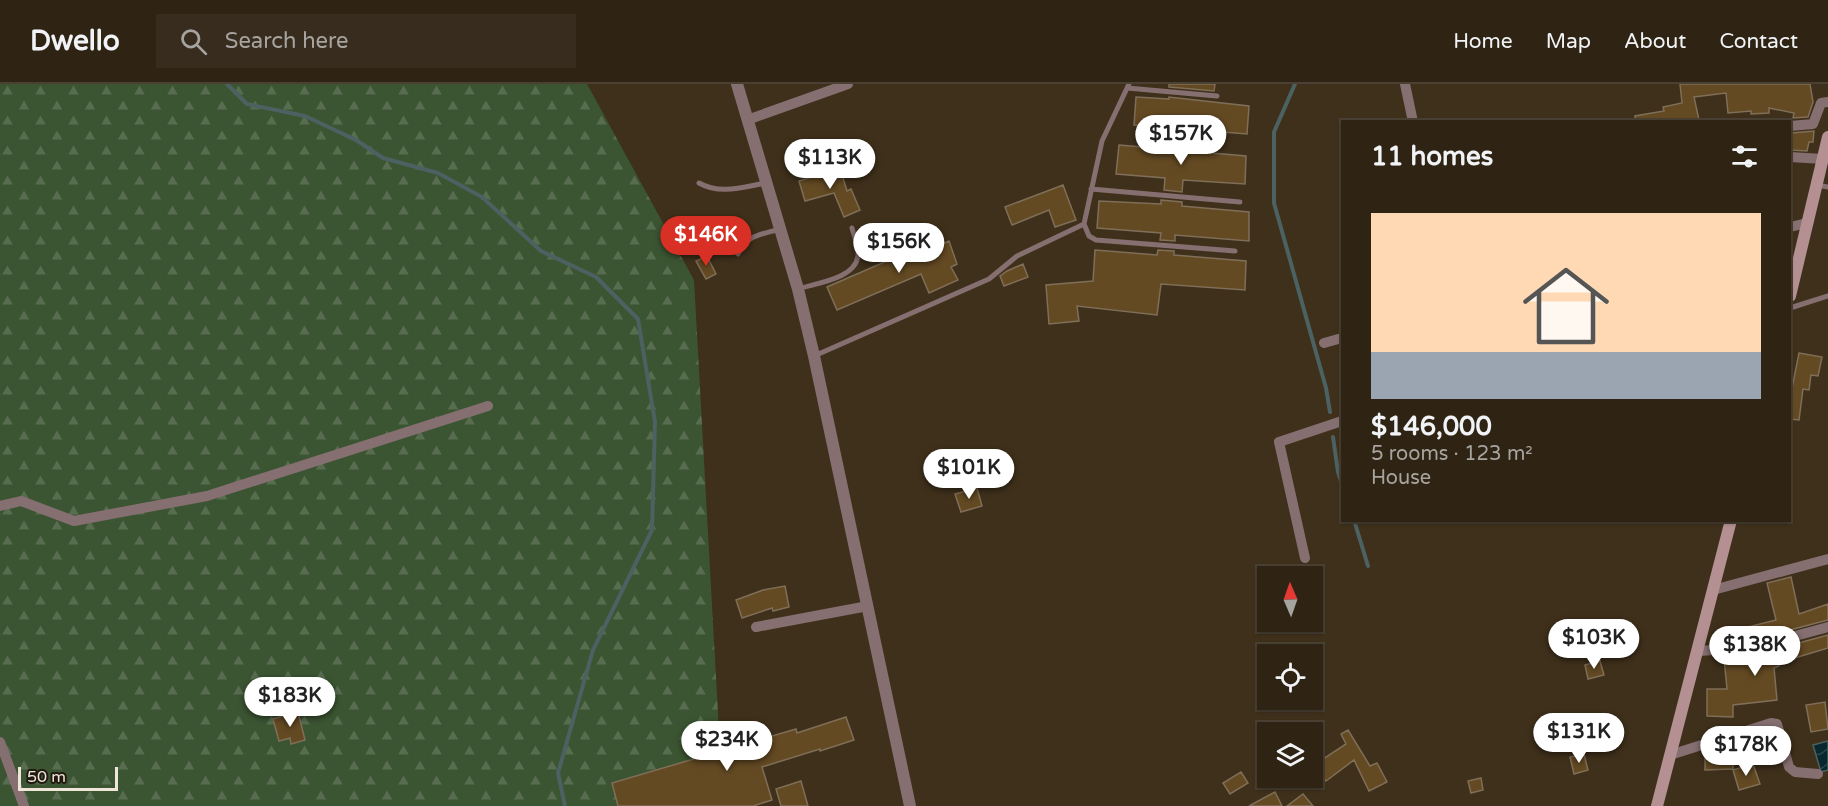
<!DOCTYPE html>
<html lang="en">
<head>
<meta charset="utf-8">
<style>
  :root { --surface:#2f2414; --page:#372c1d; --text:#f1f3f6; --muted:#a7a4a0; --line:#4a4134; --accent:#d93025 }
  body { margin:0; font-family:"Varela Round",sans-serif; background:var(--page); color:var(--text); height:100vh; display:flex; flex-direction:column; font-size:22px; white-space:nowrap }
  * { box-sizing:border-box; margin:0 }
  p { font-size:20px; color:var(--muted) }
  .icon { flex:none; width:33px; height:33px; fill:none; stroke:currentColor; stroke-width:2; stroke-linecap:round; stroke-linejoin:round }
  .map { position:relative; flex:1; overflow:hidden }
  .drawer { position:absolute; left:1341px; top:36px; width:450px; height:402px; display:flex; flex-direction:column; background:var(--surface); border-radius:0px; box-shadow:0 2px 4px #0004,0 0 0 2px var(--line) }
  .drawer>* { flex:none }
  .needle { width:39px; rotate:358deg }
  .buttons { position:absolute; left:1257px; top:482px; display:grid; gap:12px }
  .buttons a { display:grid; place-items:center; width:66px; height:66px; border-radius:0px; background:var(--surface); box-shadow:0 2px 4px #0004,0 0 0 2px var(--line); font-size:30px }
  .scale { position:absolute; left:18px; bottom:15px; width:100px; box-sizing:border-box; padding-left:6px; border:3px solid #efe5d9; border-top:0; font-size:16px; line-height:21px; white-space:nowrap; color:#efe5d9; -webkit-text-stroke:4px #201910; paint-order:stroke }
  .price { position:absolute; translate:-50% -51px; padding:0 14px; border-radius:21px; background:#fff; color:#222; font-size:20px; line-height:39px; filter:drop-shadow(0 2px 3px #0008) }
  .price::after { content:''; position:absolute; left:50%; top:36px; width:18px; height:14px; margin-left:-9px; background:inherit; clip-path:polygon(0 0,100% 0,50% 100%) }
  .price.current { background:var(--accent); color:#fff }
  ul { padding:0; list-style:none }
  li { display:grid; align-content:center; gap:12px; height:318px; padding:0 30px }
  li+li { border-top:2px solid var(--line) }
  li span { display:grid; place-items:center; height:186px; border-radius:0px; color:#555 }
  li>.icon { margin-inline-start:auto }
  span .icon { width:108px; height:108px; fill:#fffc; stroke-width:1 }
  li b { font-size:26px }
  h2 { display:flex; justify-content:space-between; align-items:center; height:72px; padding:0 30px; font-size:26px }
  header { display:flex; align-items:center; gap:36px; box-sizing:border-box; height:84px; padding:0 30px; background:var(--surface); border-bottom:2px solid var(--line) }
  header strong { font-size:28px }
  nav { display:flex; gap:33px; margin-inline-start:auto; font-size:21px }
  .search { width:420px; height:54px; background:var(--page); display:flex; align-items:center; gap:15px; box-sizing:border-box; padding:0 21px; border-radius:0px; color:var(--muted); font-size:22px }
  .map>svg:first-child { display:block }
  .forest { fill:url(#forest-firs) }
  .water { fill:url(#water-waves); stroke:#4c6161; stroke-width:1.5 }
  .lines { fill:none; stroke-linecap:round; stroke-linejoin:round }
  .stream { stroke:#4c6161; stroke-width:4 }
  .building { fill:#644a23; stroke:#7f6e58; stroke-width:1.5 }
  .service { stroke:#866f70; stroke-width:5 }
  .minor { stroke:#866f70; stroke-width:10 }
  .tertiary { stroke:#866f70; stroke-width:12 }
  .secondary { stroke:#b49092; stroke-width:12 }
</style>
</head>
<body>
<header>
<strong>Dwello</strong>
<div class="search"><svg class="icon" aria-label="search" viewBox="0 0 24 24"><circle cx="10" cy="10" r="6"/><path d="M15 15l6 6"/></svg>Search here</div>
<nav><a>Home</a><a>Map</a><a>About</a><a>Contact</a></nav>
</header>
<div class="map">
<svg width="1828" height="722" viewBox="0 0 1828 722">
  <defs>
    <pattern id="forest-firs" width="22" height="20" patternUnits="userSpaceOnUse" patternTransform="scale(1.5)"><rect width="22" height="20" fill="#3b5532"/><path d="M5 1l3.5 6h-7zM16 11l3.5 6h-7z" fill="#586d4f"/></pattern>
    <pattern id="water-waves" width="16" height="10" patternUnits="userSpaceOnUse" patternTransform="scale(1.5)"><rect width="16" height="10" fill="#06282e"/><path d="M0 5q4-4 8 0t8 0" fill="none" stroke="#2b474c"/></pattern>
  </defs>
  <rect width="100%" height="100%" fill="#3f301b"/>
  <!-- forest -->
  <path class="forest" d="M0,0h587l107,196 26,470 22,56h-742z"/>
  <!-- water -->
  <path class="water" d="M1828,657v29l-7,2 -8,-27z"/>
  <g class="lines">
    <!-- stream -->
    <path class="stream" d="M227,0l20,20 58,12 51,24 27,18 55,15 44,24 59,54 55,26 42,42 17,103 -3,108 -59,120 -35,123 7,33
      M1295,0l-21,48v71l52,185 4,24
      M1333,353l5,35 4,13
      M1354,436l14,46"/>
  </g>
  <!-- building -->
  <path class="building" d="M1169,0h46l-1,7 -45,-4z
    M1680,0h130l3,18 -5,15 -15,1 1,-5 -25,-5v5l-18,1v-3l-23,2 -2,-20 -32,4 5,23 -64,2v-6l29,-5 -1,-4 19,-4z
    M1136,13l33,2v-2l80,9 -2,28 -113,-9z
    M1814,47l-1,11h-4l-2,9 -17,-1 1,-17z
    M1119,61l127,11 -1,28 -62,-4 -1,12 -18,-2 1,-12 -49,-4z
    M840,84l7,23 4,-2 9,21 -16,7 -10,-24 -29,8 -6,-20z
    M1063,101l13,35 -21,7 -6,-17 -37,15 -7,-18z
    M1161,116l21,2v4l67,6v29l-74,-6v6l-15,-1 1,-7 -64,-5 2,-27 62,3z
    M933,157l3,6 13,-6 8,23 -6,3 7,13 -29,13 -8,-19 -84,36 -10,-23z
    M1095,166l62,5 1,-5 16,1v4l72,6 -1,29 -84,-6 -4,31 -80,-9 2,15 -30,3 -3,-39 47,-4z
    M707,172l9,18 -10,5 -10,-18z
    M1023,180l5,13 -24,9 -4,-10 7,-5z
    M1799,269l23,4 -4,19 -7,-1 -2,15 -6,-1 -4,31 -9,-1v-21z
    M977,404l5,18 -21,6 -6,-18z
    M1791,493l8,37 29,-10v16l-80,21 -4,-13 32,-8 -9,-37z
    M785,502l4,21 -16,4 -1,-3 -30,10 -6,-18 27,-10z
    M1828,551v13l-50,15 1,3 -5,2 3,32 -44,5v12l-26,-1v-27h20l-3,-31 27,-2z
    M1600,577l4,14 -16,4 -3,-14z
    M1825,618l3,27 -17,3 -5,-27z
    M298,628l7,28 -14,4 -1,-6 -11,3 -6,-22z
    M846,633l8,23 -34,11v-2l-58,18 10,33 -19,6h-135l-6,-23 184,-54 1,4z
    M1348,646l22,36 7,-3 10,19 -18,9 -15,-31 -28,21 -12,-16 32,-21 -5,-10z
    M1733,669v16l-28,1v-16z
    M1584,670l4,16 -14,4 -4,-17z
    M1753,680l7,20 -21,6 -6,-20z
    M1241,688l7,11 -18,11 -7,-11z
    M1481,694l2,12 -12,3 -3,-12z
    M801,697l7,25h-27l-5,-17z
    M1275,708l7,14h-33z
    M1303,710l10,12h-26z"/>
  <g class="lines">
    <!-- service -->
    <path class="service" d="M1127,4l90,8
      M699,99c21,12 44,4 67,0
      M1817,101l11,2
      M1091,105l149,13
      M1084,140l5,12 7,4 139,11
      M738,170c10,-20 22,-19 42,-25
      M798,205c18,-6 57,-10 60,-33 1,-9 -4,-20 -6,-28
      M1790,224l38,-12
      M814,272l175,-77 28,-23 67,-32 18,-83 27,-57"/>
    <!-- minor -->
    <path class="minor" d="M1405,0l8,38
      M747,36l101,-36
      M1790,42l23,-2 8,-21 7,-1
      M1790,73l33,2
      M1790,143l17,-4
      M1324,259l18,-5
      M0,422l21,-5 53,20 133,-25 281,-90
      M1305,474l-26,-116 63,-21
      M1713,506l115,-31
      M756,543l112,-21
      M1698,567l53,-3 77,-21
      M0,658l24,64
      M1670,671l101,-32 6,1 12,43 6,5 23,2"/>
    <!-- tertiary -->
    <path class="tertiary" d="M737,0l61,205 16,67 96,450"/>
    <!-- secondary -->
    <path class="secondary" d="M1790,212l38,-159
      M1657,722l74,-286"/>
  </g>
</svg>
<div class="buttons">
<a><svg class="needle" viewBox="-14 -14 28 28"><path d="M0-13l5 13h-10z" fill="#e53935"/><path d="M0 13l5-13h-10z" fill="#a7a4a0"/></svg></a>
<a><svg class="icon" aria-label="locate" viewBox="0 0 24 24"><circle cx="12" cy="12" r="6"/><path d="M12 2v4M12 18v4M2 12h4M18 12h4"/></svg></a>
<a><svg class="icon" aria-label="layers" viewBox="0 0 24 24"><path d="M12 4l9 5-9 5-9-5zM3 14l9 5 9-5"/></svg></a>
</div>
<div class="scale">50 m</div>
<b class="price" style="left:1181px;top:82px">$157K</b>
<b class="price" style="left:830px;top:106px">$113K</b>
<b class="price current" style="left:706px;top:183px">$146K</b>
<b class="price" style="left:899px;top:190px">$156K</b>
<b class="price" style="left:969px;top:416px">$101K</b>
<b class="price" style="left:1594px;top:586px">$103K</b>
<b class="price" style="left:1755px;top:593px">$138K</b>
<b class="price" style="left:290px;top:644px">$183K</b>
<b class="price" style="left:1579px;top:680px">$131K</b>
<b class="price" style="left:727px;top:688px">$234K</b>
<b class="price" style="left:1746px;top:693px">$178K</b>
<section class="drawer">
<h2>11 homes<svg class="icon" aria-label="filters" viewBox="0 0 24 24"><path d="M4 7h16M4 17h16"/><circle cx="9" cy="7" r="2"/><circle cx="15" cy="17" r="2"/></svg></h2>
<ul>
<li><span style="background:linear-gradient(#ffd9b3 75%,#9aa5b1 0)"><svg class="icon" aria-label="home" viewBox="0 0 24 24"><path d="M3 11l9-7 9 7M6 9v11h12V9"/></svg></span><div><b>$146,000</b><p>5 rooms · 123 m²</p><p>House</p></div></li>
</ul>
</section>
</div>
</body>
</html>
